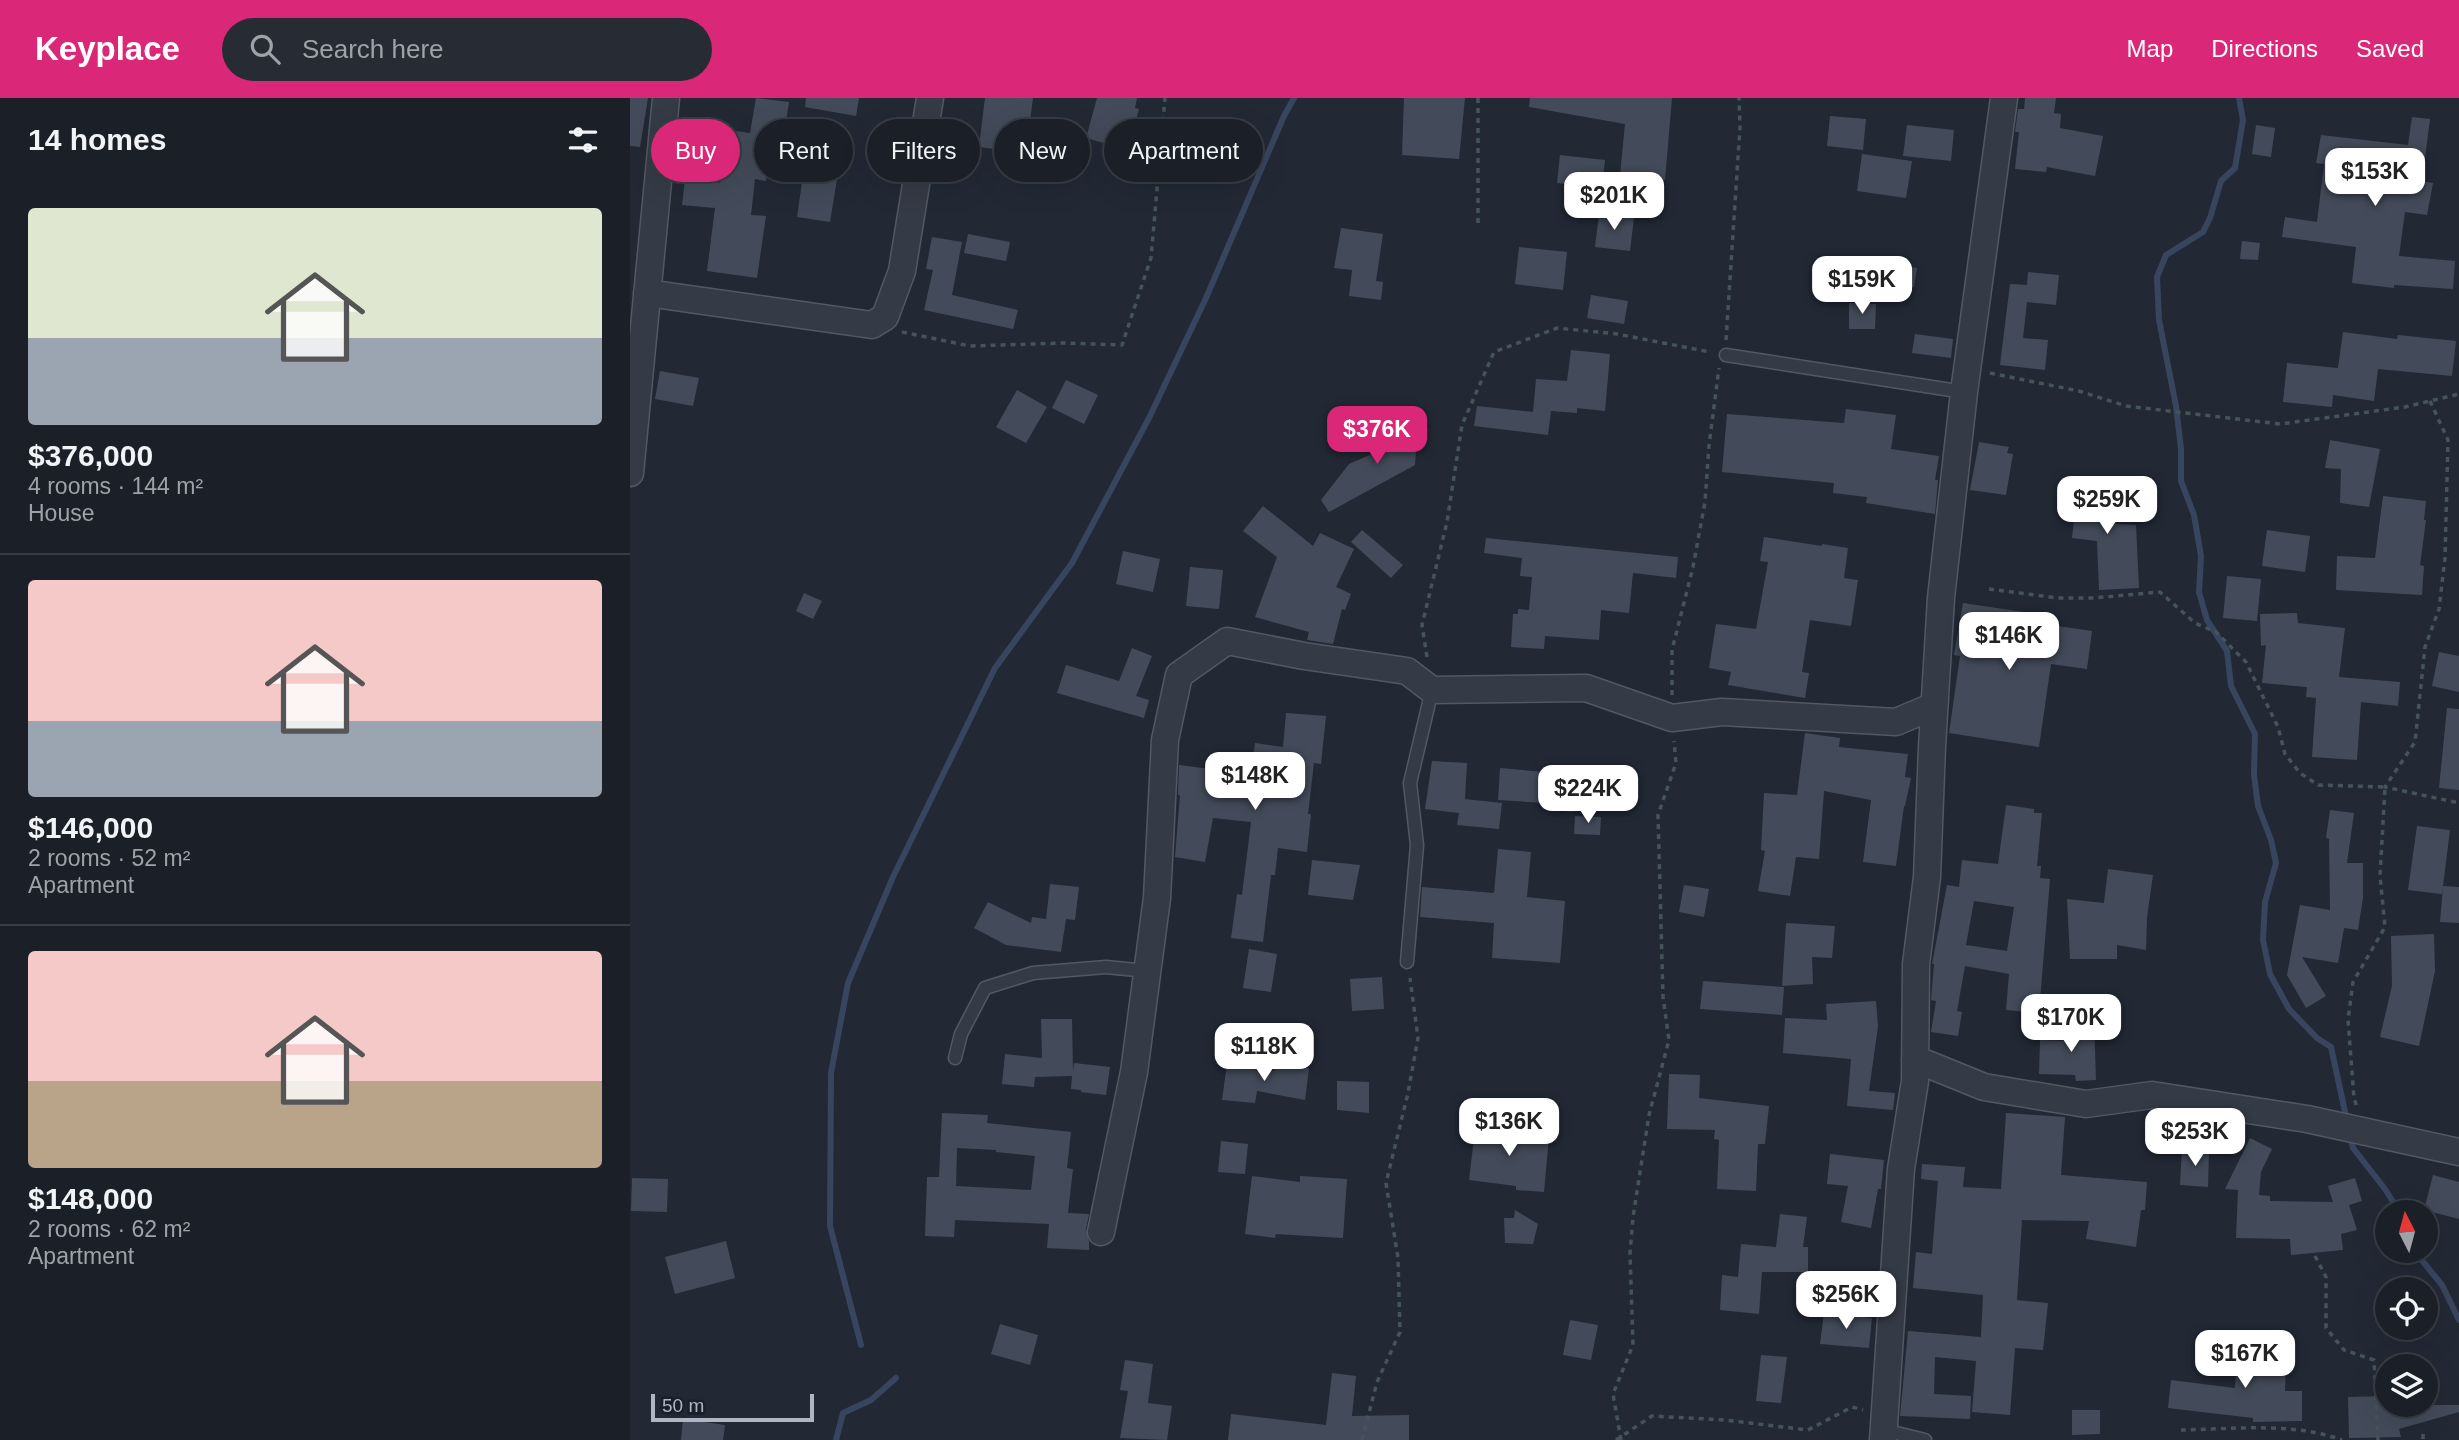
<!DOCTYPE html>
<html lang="en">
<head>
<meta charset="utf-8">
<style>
  :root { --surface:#1a1f28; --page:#272c34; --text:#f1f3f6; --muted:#9fa2a8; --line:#383d45; --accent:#db2777 }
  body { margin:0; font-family:Arial,sans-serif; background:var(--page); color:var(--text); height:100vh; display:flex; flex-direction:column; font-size:26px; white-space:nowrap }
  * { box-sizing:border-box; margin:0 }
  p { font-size:23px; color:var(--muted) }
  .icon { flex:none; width:38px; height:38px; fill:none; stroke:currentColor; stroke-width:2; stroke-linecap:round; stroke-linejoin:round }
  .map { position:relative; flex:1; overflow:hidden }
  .panel { display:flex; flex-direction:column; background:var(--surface); width:630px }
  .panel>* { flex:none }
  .hud { position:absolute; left:21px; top:21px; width:665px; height:63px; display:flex; gap:14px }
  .needle { width:46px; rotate:354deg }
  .tools { position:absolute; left:1745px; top:1102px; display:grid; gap:14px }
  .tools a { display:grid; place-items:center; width:63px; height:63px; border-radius:50%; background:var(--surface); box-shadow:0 7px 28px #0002,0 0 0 2px var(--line); font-size:35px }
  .scale { position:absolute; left:21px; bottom:18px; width:163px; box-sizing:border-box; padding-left:7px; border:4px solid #afb5c3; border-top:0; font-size:19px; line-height:24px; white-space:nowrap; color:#afb5c3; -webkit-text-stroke:5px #1a202b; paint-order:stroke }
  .price { position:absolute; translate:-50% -60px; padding:0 16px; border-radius:14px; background:#fff; color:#222; font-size:23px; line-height:46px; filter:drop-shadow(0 2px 4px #0008) }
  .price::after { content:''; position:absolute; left:50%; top:42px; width:21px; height:16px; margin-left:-10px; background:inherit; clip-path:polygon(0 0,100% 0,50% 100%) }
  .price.current { background:var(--accent); color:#fff }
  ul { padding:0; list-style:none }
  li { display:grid; align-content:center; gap:14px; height:371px; padding:0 28px }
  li+li { border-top:2px solid var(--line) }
  li span { display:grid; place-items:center; height:217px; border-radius:7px; color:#555 }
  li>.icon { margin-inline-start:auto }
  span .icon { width:126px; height:126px; fill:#fffc; stroke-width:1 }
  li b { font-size:30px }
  h2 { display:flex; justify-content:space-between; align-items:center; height:84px; padding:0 28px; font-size:30px }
  .pill { padding:0 24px; border-radius:32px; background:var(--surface); box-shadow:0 7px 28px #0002,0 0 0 2px var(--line); font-size:24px; line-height:63px }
  .pill.current { background:var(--accent); color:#fff }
  header { display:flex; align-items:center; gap:42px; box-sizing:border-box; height:98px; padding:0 35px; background:var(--accent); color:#fff }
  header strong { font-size:33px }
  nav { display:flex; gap:38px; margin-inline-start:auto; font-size:24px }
  .search { width:490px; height:63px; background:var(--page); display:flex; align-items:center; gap:18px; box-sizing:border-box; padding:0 24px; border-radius:38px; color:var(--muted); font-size:26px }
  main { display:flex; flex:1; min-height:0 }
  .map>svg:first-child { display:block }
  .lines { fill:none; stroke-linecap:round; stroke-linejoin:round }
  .stream { stroke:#38455e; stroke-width:6 }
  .building { fill:#434b5a; fill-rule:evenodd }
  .lane-casing { stroke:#525864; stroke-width:15 }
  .street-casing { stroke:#525864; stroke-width:29 }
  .path { stroke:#455458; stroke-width:3.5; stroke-dasharray:5 5; stroke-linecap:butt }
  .lane { stroke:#353b46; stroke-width:12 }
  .street { stroke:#353b46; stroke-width:26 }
</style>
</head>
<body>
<header>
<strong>Keyplace</strong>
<div class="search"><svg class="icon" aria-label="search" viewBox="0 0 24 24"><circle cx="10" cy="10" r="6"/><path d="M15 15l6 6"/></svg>Search here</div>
<nav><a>Map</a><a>Directions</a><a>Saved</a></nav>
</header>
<main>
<section class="panel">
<h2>14 homes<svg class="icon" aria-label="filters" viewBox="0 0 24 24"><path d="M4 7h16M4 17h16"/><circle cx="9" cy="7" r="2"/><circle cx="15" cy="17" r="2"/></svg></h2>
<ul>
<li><span style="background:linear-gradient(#dfe7d0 60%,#9aa5b1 0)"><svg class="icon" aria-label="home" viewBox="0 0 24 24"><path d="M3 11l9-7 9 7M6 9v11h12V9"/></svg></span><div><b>$376,000</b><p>4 rooms · 144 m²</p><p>House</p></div></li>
<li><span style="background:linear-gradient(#f6c9c9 65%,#9aa5b1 0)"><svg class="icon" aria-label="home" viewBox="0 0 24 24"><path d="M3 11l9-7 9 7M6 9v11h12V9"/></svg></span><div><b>$146,000</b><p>2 rooms · 52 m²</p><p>Apartment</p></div></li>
<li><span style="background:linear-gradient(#f6c9c9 60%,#b9a48a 0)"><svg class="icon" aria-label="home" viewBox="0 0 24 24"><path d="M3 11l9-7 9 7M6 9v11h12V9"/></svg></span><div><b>$148,000</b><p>2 rooms · 62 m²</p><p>Apartment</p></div></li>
</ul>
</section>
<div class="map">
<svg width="1829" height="1342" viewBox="0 0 1829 1342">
  <rect width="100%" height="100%" fill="#222935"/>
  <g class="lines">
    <!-- stream -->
    <path class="stream" d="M1609,0l4,22 -8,48 -14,13 -11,37 -7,14 -37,23 -9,22 2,43 17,86 5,43v32l13,34 7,41 -2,36 8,28 20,31 4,35 24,48 -1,41 4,31 13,34 5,23 -11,39 -2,38 7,34 19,35 28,29 14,9 16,74
      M1720,1037l3,13 32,41 15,24
      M1787,1153l3,7 22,27 17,35
      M231,1247l-31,-119 1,-153 17,-90 45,-106 102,-209 77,-105 77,-145 57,-120 78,-182 10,-18
      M206,1342l7,-27 28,-13 25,-22"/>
  </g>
  <!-- building -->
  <path class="building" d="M0,0h18l-8,49 -10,-1z
    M126,0l33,4 -5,32 -10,-1 -8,48 -11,-2 -4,36 15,1 -9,62 -50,-7 8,-63 -33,-3 3,-26 35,4 8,-53 22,3z
    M176,0h53l-3,18 -51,-9z
    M355,0h48l-7,55 -47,-6z
    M467,0h40l-2,10 4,1 -11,41 -42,-12z
    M774,0h61l-6,61 -57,-4z
    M900,0h142l-7,82 -45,-5 5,-51 -96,-17z
    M1395,0h31l-2,15 7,1 -1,14 43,8 -8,40 -48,-9 -1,5 -31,-3 4,-37h-4l3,-23h6z
    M1200,18l36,3 -3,31 -36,-4z
    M1782,19l18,2 -8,62 11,2 -6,32 -22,-3 -6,44 56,5 -2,28 -59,-4v3l-42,-5 4,-36 -74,-10 3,-20 32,5 7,-58 -8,-1 5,-28 87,10z
    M1277,27l47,5 -3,31 -48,-5z
    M1626,27l19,3 -4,29 -19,-3z
    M251,44l20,3 -3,28 -21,-2z
    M1232,56l50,7 -6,37 -49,-7z
    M930,57l45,5 -3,28 -45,-5z
    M174,70l34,5 -8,49 -33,-5z
    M969,116l35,4 -4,33 -35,-4z
    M711,130l42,6 -7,47 7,1 -2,18 -32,-4 3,-26 -18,-2z
    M338,136l42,8 -4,19 -42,-8z
    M302,139l30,5 -10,53 66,15 -5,19 -89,-19 9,-40 -7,-1z
    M1612,143l18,2 -2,17 -18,-1z
    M889,149l48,5 -4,38 -48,-6z
    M1264,166l23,4 -3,19 -23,-3z
    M1398,174l31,3 -3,30 -29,-3 -4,36 25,2 -3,30 -45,-5 10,-81 17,1z
    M961,197l37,6 -4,23 -37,-6z
    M1219,205l27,1 -1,25h-26z
    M1713,234l54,7 1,-4 58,6 -4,35 -74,-7 -4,32 -41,-6 -1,12 -49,-5 4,-39 51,5z
    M1285,236l38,5 -2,19 -39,-5z
    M941,252l39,4 -5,57 -28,-3v5l-26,-2 -3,24 -74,-9 3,-20 56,6 3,-33 31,2z
    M30,273l39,7 -6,28 -38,-7z
    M436,282l32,15 -14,29 -32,-16z
    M387,292l30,17 -21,36 -30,-16z
    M1216,311l50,6 -5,34 48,7 -4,24h3l-3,34 -69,-11 1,-6 -34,-4 1,-10 -112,-11 5,-58 117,9z
    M790,318l8,14 -11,7 -2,28 -86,47 -8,-12 28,-36 39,-17 -5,-9z
    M1700,342l50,9 -11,58 -29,-4 1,-34 -16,-1z
    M1349,344l30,5 -2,6 6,1 -7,41 -36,-5z
    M1452,380l31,2 -2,25 7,1 -2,18 20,1 3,63 -40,2 -2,-49 -25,-3 4,-37h5z
    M1753,398l43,5 -2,19h2l-6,45 4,1 -2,29 -86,-5 1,-34 38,2z
    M633,408l50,40 7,-13 34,16 -18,38 15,7 -6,16 -3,-1 -9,35 -26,-4 2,-8 -54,-15 22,-60 -34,-26z
    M732,432l41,35 -12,13 -40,-36z
    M1637,432l43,6 -5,36 -43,-6z
    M1134,439l58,9v-2l26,4 -4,30 14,2 -7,46 -41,-6 -8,52 7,1 -4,25 -77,-13 3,-13 -22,-4 7,-44 40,5 12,-67 -8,-1z
    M856,440l192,19 -2,21 -43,-5 -4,40 -28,-3 -2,30 -54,-4 -1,13 -33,-2 2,-33h5v-5l11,1 3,-33 -12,-1 2,-18 -38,-5z
    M493,453l37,8 -7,33 -37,-8z
    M560,469l33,3 -4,39 -33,-3z
    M1597,478l34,3 -4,42 -34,-3z
    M174,495l18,8 -9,18 -17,-8z
    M1333,505l74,11 -1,9 56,8 -5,38 -36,-5 -12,83 -90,-14 11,-77 -6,-1z
    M1667,515l1,10 47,5 -6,49 61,5 -2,24 -37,-4 -4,58 -45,-3 4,-59 -10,-1 1,-10 -45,-4 4,-38 -5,1 -1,-32z
    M502,550l20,8 -16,40 13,4 -5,18 -87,-25 9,-28 53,16z
    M1809,554l20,4v36l-27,-6z
    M1817,610l12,1v81l-20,-2z
    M656,615l40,3 -5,48 -7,-1 -6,51h3l-4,38 -29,-4 -3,27h-4l-8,67 -32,-4 6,-44 5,1 9,-73 -38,-4 -8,44 -30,-5 5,-62h-2l1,-30 71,9 5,-31 28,4z
    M1175,635l35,5 -1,9 69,7 -3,23 6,1 -6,28h-1l-8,60 -33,-4 8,-62 -47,-9 -5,68 -23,-2 -6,39 -32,-5 7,-40 -4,-1 3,-57 33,2z
    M802,663l35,2 -2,36 37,4 -3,26 -42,-4 2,-12 -34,-4z
    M870,670l78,7 -4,37 -31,-3 1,-6 -46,-3z
    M1376,707l28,4v4h8l-5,53h4l-1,12 10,1 -11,134 -33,-3 3,-36 -44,-8 -8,45 5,1 -4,24 -27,-4 5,-31 -5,-1 3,-36h-2l15,-79 12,2 3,-27 36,4zM1344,803l40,6 -7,44 -41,-6z
    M1700,712l24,3 -7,50h16v35l-5,32 -14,-2 -6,35 -36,-6 24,39 -20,12 -19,-33 13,-70 30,5 -1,-71 -3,-1z
    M945,718l26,1 -1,18 -26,-1z
    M1787,728l33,4 -8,64 -34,-4z
    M868,751l33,3 -4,45 38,4 -5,62 -68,-5 2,-35 -74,-6 2,-30 72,6z
    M682,762l48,5 -7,35 -45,-5z
    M1478,771l45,6 -6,42 -1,33 -29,-5v14h-47l-3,-60 37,4z
    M420,786l29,3 -4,33 -9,-1 -5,33 -55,-7 -32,-17 14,-26 43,21 1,-6 14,2z
    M1054,787l25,4 -5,28 -25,-5z
    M1813,788l16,1v36l-19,-1z
    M1156,825l49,3 -3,32 -20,-1 1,27 -31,2z
    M1804,836l1,37 -16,75 -39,-9 12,-51 -1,-50z
    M619,851l28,5 -6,38 -28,-4z
    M752,879l2,32 -32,2 -2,-32z
    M1073,883l81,6 -2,28 -82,-6z
    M1246,903l2,25 -9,65 26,2 -2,17 -46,-4 4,-47 -68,-6 2,-35 42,2 -1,-16z
    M411,921h31l1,53 1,-9 36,4 -4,28 -25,-3v-2l-10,-1 1,-13 -37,1 -1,10 -32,-3 3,-30 37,4z
    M1443,922h21l2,60 -20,1 -1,-6 -36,-1 1,-34 34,1z
    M597,966l47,7v-6l35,3 -4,32 -48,-9 -2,12 -33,-3z
    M1039,976l31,1 -1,23 70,8 -4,38h-7l-2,47 -39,-2 2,-49 -5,-1 1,-9 -48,-1z
    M707,983l32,1v31l-32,-3z
    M312,1015l46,2 -1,8 84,9 -4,36 6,1 -5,44 21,1 -3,15 3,13v8l-42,-2 2,-24 -94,-4 -1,17 -29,-1 2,-59h12zM327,1050l39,2v2l39,4 -4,34 -75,-4z
    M1376,1015l59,4 -4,58 86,7 -2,28h-4l-5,37 -50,-8 3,-18 -67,-1 -5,80 31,3 -5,47 -28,-2 -5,67 -38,-3 4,-51 -41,-4 -1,37 37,2 -1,23 -70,-3 8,-85 73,6 2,-42 -70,-7 3,-36 16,2 6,-73 -17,-2 1,-15 43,3 -2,20 38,2z
    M846,1024l38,4 -1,7 36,3 -5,56 -28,-2v-4l-47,-6z
    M1620,1040l22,11 -11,23 -2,23 11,1v5l63,1 -5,-16 27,-8 7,23 -13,4 8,25 -16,4 2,16 -52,5 -1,-16 -54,-1 2,-48 -13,-1z
    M591,1043l27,3 -3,30 -27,-2z
    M1552,1051l27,1 -1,37 -28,-2z
    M1200,1056l54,6 -3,29h-3l-7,39 -30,-6 7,-36 -21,-2z
    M1803,1077l26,7v37l-35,-9z
    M622,1078l48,6v-6l47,3 -4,59 -67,-4 -1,4 -30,-4z
    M2,1080l36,1 -1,33 -36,-1z
    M885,1112l23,14 -5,20 -28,-1 -1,-25h10z
    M1150,1116l27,3 -4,30h5v25h-46l-3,42 -39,-4 2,-35 16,2 3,-33 35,3z
    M96,1143l9,37 -60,16 -10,-37z
    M1194,1215l48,5 -3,30 -49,-4z
    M940,1222l28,5 -7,35 -28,-5z
    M370,1226l38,11 -8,30 -39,-11z
    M1608,1244l32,2 -2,16 18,1 -1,30h17v30l-49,1v-4l-85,-10 3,-28 64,8z
    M1131,1257l26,2 -6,46 -25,-2z
    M495,1262l28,4 -5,39 24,3 -5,34 -47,-2 8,-47 -8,-1z
    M702,1275l24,3 -4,40 57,-1v25h-181l3,-26 95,11z
    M1757,1298v9h72v7l-60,17 2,8 -52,1 -1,-41z
    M1442,1312h28v24l-28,1z
    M53,1321l42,6 -2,15h-42z"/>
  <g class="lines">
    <!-- lane casing -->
    <g class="lane-casing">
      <path id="lane" d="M1096,257l238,37
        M777,864l10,-117 -7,-62 22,-93
        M325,960l6,-24 24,-46 48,-15 73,-6 41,4
        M1254,1332l41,10"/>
    </g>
    <!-- street casing -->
    <g class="street-casing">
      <path id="street" d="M17,195l225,32 13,-8 17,-46 28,-173
        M0,375l36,-375
        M1285,961l69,28 102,17 66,-9 155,24 152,33
        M471,1134l33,-160 23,-174 8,-158 14,-65 48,-34 77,15 103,15 25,19 154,-2 86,30 50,-6 174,10 38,-16
        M1253,1342l18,-271 14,-88 1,-117 11,-87 5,-130 9,-149 23,-206 40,-294"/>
    </g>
    <!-- path -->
    <path class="path" d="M848,0v130
      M272,234l68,14 94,-3 58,2 29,-87 14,-160
      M1096,242l14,-213 -1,-29
      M1360,275l89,18 47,15 154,18 125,-17 54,-13
      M1800,303l18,39 -3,118 -6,51 -14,38 -10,95 -30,45 74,16
      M1359,491l69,9h35l67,-6 35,31 21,9 30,30 32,65 7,27 15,19 18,12 67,2 -5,89 5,51 -32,55 -5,38 6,78 3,9
      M797,559l-5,-32 25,-103 15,-97 32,-73 63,-24 60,6 93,18
      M1042,597v-45l21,-83 12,-65 4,-57 10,-77
      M1685,1158l11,21v51l18,22 30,10 4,80
      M1551,1332c52,-1 112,-8 161,10
      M1793,1336v6
      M732,1342l15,-58 23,-50 -2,-74 -12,-75 22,-90 10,-55 -8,-60
      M986,1342l36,-24 73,4 83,10 44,-23 11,3
      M991,1342l-8,-46 20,-49 -3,-92 3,-36 16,-102 20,-75 -6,-43 -5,-182 18,-52 -2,-22"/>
    <!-- lane -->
    <use href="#lane" class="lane"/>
    <!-- street -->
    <use href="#street" class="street"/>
  </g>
</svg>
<div class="tools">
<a><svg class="needle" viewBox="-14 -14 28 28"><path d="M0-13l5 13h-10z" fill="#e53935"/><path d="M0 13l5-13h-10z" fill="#9fa2a8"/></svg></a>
<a><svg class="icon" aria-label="locate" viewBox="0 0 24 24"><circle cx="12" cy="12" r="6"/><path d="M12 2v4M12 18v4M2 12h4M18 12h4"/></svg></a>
<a><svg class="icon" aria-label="layers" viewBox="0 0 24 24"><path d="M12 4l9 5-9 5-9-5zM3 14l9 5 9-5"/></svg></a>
</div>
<div class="scale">50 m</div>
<b class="price" style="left:1745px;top:110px">$153K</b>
<b class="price" style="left:984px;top:134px">$201K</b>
<b class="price" style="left:1232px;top:218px">$159K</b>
<b class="price current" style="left:747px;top:368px">$376K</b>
<b class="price" style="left:1477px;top:438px">$259K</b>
<b class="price" style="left:1379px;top:574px">$146K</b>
<b class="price" style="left:625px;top:714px">$148K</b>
<b class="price" style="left:958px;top:727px">$224K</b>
<b class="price" style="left:1441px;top:956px">$170K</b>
<b class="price" style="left:634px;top:985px">$118K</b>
<b class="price" style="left:879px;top:1060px">$136K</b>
<b class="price" style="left:1565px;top:1070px">$253K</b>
<b class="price" style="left:1216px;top:1233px">$256K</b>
<b class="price" style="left:1615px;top:1292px">$167K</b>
<div class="hud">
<a class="pill current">Buy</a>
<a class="pill">Rent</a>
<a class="pill">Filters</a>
<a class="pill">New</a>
<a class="pill">Apartment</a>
</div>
</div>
</main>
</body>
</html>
